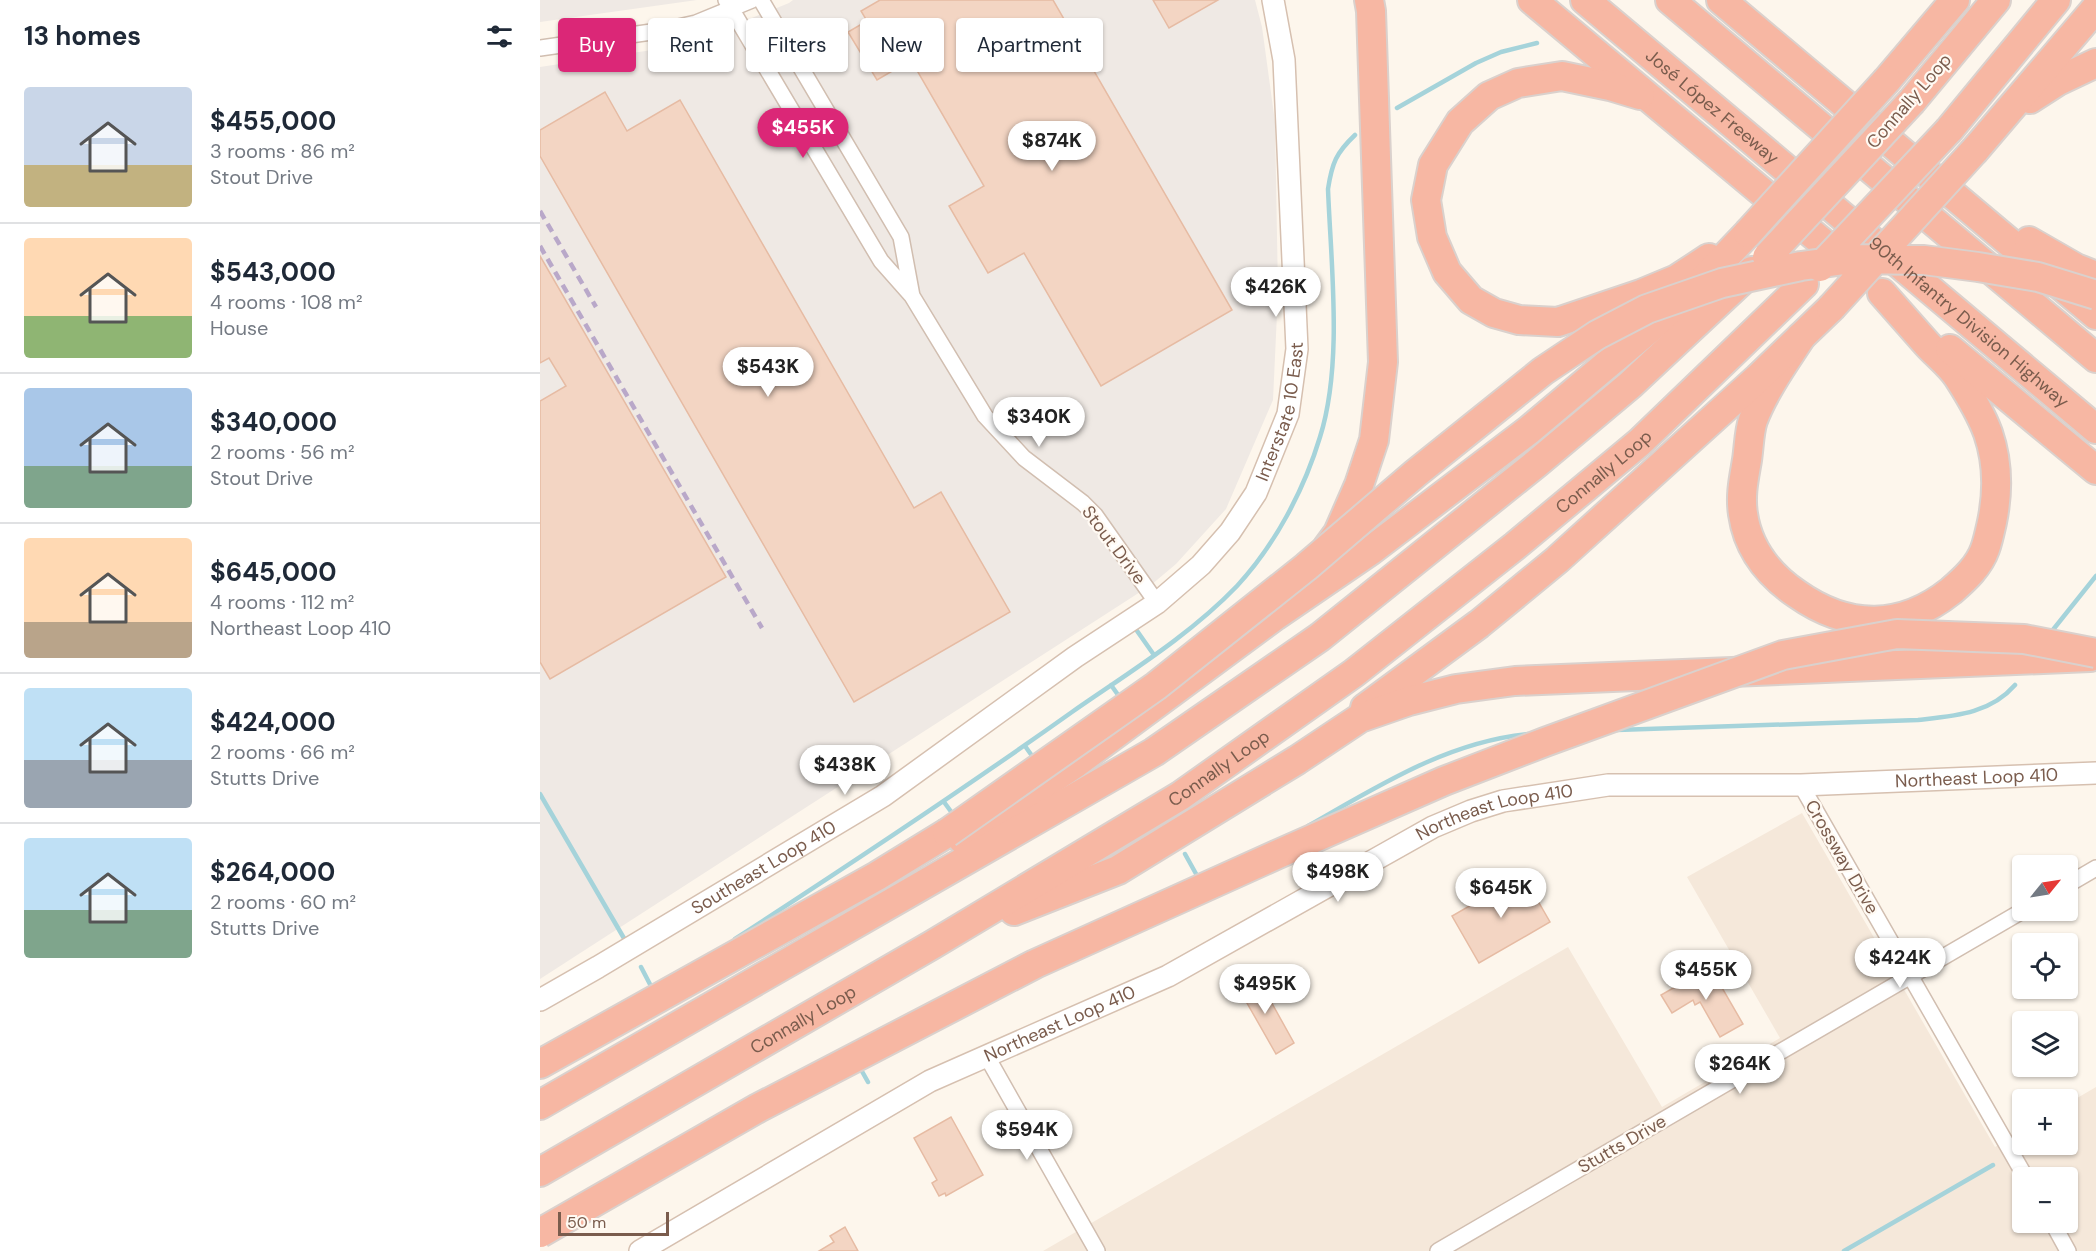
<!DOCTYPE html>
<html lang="en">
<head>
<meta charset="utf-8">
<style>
  :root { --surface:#fff; --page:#f2f2f3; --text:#1f2937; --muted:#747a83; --line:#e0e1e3; --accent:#db2777 }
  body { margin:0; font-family:"DM Sans",sans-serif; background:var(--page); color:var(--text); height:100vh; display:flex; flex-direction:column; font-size:22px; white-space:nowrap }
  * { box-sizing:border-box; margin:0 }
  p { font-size:20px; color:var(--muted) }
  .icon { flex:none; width:33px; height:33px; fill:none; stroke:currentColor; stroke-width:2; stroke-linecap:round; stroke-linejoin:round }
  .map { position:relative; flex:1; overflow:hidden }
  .panel { display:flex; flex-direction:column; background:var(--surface); width:540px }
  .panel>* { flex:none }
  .hud { position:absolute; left:18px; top:18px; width:570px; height:54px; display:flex; gap:12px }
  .needle { width:39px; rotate:60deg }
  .controls { position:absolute; left:1472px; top:855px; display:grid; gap:12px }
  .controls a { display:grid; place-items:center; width:66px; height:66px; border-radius:6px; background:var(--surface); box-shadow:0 2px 4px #0004; font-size:30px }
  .scale { position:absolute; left:18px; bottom:15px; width:111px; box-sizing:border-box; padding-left:6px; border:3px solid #7a5c4d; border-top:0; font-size:16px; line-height:21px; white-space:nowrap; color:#7a5c4d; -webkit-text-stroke:4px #fffaf3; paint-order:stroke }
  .price { position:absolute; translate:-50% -51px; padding:0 14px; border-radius:21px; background:#fff; color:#222; font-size:20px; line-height:39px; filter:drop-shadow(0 2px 3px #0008) }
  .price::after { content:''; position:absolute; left:50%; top:36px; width:18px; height:14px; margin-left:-9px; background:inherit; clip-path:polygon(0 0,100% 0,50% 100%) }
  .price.current { background:var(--accent); color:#fff }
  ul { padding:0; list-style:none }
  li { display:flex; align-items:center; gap:18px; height:150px; padding:0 24px }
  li+li { border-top:2px solid var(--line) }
  li span { display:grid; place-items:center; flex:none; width:168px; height:120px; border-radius:6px; color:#555 }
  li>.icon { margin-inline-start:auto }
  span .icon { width:72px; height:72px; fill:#fffc; stroke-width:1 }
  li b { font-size:26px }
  h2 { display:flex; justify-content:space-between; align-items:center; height:72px; padding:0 24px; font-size:26px }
  .chip { padding:0 21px; border-radius:6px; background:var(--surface); box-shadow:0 2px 4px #0004; font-size:21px; line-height:54px }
  .chip.current { background:var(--accent); color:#fff }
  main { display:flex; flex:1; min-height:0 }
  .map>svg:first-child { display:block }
  .residential { fill:#f5e8da; fill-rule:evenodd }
  .industrial { fill:#efe9e4 }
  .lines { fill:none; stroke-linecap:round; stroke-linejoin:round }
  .stream { stroke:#a5d3da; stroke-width:4.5 }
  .building { fill:#f3d5c3; stroke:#e6bba3; stroke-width:1.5 }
  .minor-casing { stroke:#d1beb0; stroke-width:18 }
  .secondary-casing { stroke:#d6c0b0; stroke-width:24 }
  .motorway-casing { stroke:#dad1cd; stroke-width:32 }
  .minor { stroke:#fff; stroke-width:15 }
  .secondary { stroke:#fff; stroke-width:21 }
  .motorway { stroke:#f7b7a3; stroke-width:28 }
  .rail { stroke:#b9a8c9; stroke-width:4.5; stroke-dasharray:9 6; stroke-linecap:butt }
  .motorway-bridge-casing { stroke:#dad1cd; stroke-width:32; stroke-linecap:butt }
  .motorway-bridge { stroke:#f7b7a3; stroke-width:28 }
  .labels { text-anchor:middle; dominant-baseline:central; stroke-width:4.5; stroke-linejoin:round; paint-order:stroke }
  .street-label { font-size:18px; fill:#7a5c4d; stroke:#fffaf3 }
</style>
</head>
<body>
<main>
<section class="panel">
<h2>13 homes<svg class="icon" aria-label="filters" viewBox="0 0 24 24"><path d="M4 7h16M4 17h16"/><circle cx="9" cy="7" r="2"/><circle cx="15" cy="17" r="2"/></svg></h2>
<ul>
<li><span style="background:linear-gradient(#c9d6e8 65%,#c2b280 0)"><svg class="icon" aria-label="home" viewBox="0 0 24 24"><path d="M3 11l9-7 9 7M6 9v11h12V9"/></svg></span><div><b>$455,000</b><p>3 rooms · 86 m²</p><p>Stout Drive</p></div></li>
<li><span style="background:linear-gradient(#ffd9b3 65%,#8fb573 0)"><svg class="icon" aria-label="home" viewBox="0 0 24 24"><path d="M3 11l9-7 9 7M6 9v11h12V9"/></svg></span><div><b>$543,000</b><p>4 rooms · 108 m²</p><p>House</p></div></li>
<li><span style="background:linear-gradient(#a9c7e8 65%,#7fa58c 0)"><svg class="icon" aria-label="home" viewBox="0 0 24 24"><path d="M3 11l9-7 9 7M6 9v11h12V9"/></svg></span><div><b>$340,000</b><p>2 rooms · 56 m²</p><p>Stout Drive</p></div></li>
<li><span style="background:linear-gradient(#ffd9b3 70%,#b9a48a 0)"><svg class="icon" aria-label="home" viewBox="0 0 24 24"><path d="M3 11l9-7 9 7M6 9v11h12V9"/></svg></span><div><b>$645,000</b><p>4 rooms · 112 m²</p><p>Northeast Loop 410</p></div></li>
<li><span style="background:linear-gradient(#bfe0f5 60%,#9aa5b1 0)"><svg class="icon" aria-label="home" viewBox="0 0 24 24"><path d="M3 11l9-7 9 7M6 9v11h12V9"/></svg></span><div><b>$424,000</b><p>2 rooms · 66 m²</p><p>Stutts Drive</p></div></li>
<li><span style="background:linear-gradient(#bfe0f5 60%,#7fa58c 0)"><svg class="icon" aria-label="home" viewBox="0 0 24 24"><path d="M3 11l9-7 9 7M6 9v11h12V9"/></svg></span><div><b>$264,000</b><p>2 rooms · 60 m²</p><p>Stutts Drive</p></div></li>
</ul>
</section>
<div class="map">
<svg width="1556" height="1251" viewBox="0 0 1556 1251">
  <rect width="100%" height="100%" fill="#fdf6ec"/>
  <!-- residential -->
  <path class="residential" d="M1262,813l193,334 27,-16v13h45v-40l29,-17v164h-1053l525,-304 94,160 118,-69 -93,-161zM1482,1178h45v44h-45z"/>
  <!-- industrial -->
  <path class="industrial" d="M0,0h157l-157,22z
    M253,0h462l7,27 13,95 3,170 -5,108 -47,109 -50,55 -25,21 -611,394v-912l145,-22 104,-42z"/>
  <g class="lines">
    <!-- stream -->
    <path class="stream" d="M857,108l79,-45 25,-11 36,-9
      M595,628l19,27
      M1512,631l44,-55
      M571,685l10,14
      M1077,730l301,-10c36,-4 72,-6 97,-35
      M485,746l10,14
      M0,794l85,146
      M404,802l11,15
      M768,826c69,-39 138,-84 220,-92
      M645,854l15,27
      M195,939c114,-74 226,-148 337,-227 56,-39 117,-76 165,-126 38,-41 67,-96 83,-149 23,-73 11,-171 8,-248 4,-26 8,-36 27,-54
      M101,967l12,23
      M319,1066l9,16
      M1304,1251l149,-86"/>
  </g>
  <!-- building -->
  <path class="building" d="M340,0h173l179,310 -131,76 -77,-133 -36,20 -39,-67 35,-20 -73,-126 -34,20 -29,-48 19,-11 -6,-10z
    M613,0h65l-49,28z
    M65,92l22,39 53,-31 234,408 27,-16 69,120 -156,90 -314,-546v-26z
    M0,256l186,321 -176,102 -10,-17v-261l26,-15 -17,-28 -9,5z
    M983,875l27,47 -71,41 -27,-47z
    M1170,967l33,57 -23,13 -20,-35 -5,3 -2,-5 -21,13 -11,-18z
    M705,977l5,8 9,-5 35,63 -18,11 -41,-72z
    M411,1117l32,58 -37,21 -1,-3 -6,3 -7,-13 5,-3 -23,-42z
    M305,1227l13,24h-39l15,-9 -4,-6z"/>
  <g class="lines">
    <!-- minor casing -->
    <g class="minor-casing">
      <path id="minor" d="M186,0l155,261 31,35 73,120 39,42 59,45 12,12 62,88
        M221,0l140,237 11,59
        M0,48l125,-18 31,-7 56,-23
        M1261,785l225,393
        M1527,885l29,-17
        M446,1055l111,196
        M1512,1222l16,29
        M898,1251l586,-341"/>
    </g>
    <!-- secondary casing -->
    <g class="secondary-casing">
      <g id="secondary">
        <path id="s1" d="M0,1000l58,-33 285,-171 192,-139 82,-54 44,-38 29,-33 26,-39 32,-79 9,-65 -13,-289 -11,-60"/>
        <path id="s2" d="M100,1251l290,-170 238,-105 265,-149 38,-16 32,-10 105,-16h193l295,-12"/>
      </g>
    </g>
    <!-- motorway casing -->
    <g class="motorway-casing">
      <g id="motorway">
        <path d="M992,0l320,267"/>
        <path id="s3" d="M1045,0l511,429"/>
        <path d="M1130,0l426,358"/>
        <path d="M1181,0l375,315"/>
        <path d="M1347,80l68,-80"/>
        <path d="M1100,95l-30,-9 -48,-10 -44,7 -29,13 -29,26 -27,43 -7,35 6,37 15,35 24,28 23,13 25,7 39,2 83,-28 36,-15 32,-21"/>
        <path d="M1490,99l28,-18 38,-18"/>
        <path d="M1372,101l84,-101"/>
        <path d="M1409,130l107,-130"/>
        <path d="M1435,150l121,-142"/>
        <path d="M1489,241l47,27 20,8"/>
        <path d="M1261,337c-17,26 -37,54 -48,83 -4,12 -4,27 -6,40 -3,18 -7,35 -4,54 5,35 26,61 54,80 51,36 105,36 154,-3 14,-12 28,-25 34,-42 3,-8 5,-18 7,-27 6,-29 6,-60 -4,-89 -7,-19 -19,-39 -30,-56 -8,-12 -21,-22 -31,-33 -15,-17 -30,-34 -45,-51"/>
        <path d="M1410,349l146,121"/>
        <path d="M787,548l11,-15 21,-48 15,-45 9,-78 -12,-351 -2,-11"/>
        <path d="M825,708l114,-84 78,-64 201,-182 73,-70"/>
        <path d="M422,839l114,-76 199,-147 95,-65 159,-121 157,-132 62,-65"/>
        <path d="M474,911l104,-41 179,-110 63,-42 49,-17 47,-12 59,-8 575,-24"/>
        <path d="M0,1064l337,-188 70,-43"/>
        <path d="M0,1105l614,-353 166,-115 217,-174 93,-78 122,-114"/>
        <path id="s4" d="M0,1172l392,-227 248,-149 174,-123 161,-127 125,-104 164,-158"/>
      </g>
    </g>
    <!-- minor -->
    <use href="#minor" class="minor"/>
    <!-- secondary -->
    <use href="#secondary" class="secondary"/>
    <!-- motorway -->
    <use href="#motorway" class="motorway"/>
    <!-- rail -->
    <path class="rail" d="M0,211l56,96
      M0,246l222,382"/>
    <!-- motorway-bridge casing -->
    <g class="motorway-bridge-casing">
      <path id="motorway-bridge" d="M1208,233l139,-153
        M1227,257l145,-156
        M1280,267l129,-137
        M1291,308l144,-158
        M407,833l209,-147 150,-119 110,-94 127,-102 54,-36 50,-26 75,-26 79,-17 51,-7 72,1 54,7 60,10 58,18
        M0,1233l218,-125 277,-144 241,-109 168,-74 101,-39 238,-87 114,-21 127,5 72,14"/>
    </g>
    <!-- motorway-bridge -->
    <use href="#motorway-bridge" class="motorway-bridge"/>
  </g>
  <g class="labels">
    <!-- street labels -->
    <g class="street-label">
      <text transform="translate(1369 101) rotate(-49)">Connally Loop</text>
      <text stroke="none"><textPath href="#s3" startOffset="166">José López Freeway</textPath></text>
      <text stroke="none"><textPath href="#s3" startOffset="501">90th Infantry Division Highway</textPath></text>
      <text stroke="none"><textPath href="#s1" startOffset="969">Interstate 10 East</textPath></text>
      <text stroke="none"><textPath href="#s4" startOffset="1276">Connally Loop</textPath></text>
      <text transform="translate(574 545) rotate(53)">Stout Drive</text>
      <text stroke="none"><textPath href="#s4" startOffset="790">Connally Loop</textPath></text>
      <text stroke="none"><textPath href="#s2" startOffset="1450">Northeast Loop 410</textPath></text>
      <text stroke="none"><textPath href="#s2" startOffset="964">Northeast Loop 410</textPath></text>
      <text transform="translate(1302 857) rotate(60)">Crossway Drive</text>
      <text stroke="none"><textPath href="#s1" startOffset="260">Southeast Loop 410</textPath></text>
      <text stroke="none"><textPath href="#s4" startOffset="304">Connally Loop</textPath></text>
      <text stroke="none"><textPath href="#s2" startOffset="478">Northeast Loop 410</textPath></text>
      <text transform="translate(1082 1144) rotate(-30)">Stutts Drive</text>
    </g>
  </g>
</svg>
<div class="controls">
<a><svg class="needle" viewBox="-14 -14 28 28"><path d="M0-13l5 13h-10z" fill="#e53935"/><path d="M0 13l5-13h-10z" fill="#747a83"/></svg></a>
<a><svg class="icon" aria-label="locate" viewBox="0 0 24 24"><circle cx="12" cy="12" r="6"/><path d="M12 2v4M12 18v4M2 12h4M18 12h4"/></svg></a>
<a><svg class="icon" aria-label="layers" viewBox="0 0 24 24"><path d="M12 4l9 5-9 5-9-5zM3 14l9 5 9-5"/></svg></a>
<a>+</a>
<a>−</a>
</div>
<div class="scale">50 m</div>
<b class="price current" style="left:263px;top:159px">$455K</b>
<b class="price" style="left:512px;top:172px">$874K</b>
<b class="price" style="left:736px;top:318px">$426K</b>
<b class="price" style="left:228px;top:398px">$543K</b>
<b class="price" style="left:499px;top:448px">$340K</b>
<b class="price" style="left:305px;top:796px">$438K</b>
<b class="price" style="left:798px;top:903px">$498K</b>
<b class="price" style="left:961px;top:919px">$645K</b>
<b class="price" style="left:1360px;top:989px">$424K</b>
<b class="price" style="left:1166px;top:1001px">$455K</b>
<b class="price" style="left:725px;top:1015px">$495K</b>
<b class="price" style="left:1200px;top:1095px">$264K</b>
<b class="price" style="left:487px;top:1161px">$594K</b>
<div class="hud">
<a class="chip current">Buy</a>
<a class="chip">Rent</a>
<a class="chip">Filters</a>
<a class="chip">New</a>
<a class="chip">Apartment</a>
</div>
</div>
</main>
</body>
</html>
